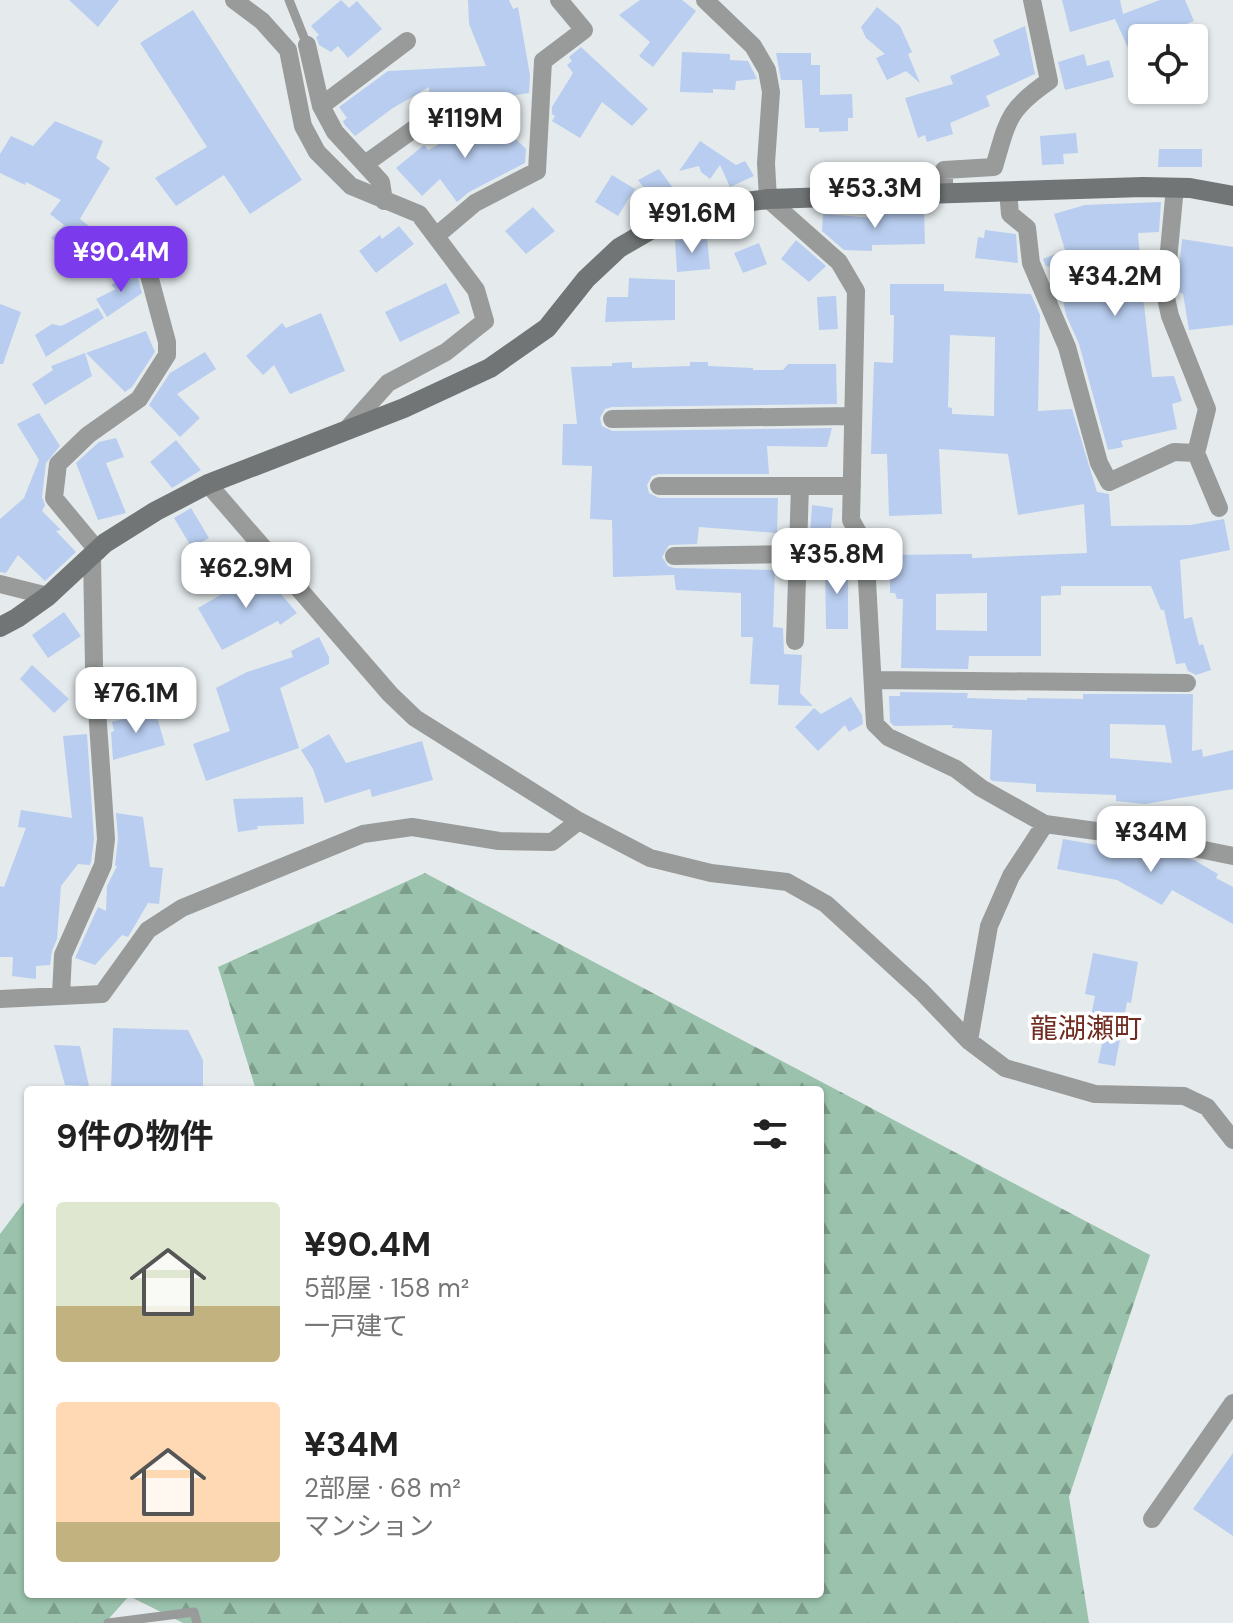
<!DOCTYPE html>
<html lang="ja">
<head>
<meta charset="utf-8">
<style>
  :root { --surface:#fff; --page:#f6f6f6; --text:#222; --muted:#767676; --accent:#7c3aed }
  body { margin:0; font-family:"DM Sans","Noto Sans JP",sans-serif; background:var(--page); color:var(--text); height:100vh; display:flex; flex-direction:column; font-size:30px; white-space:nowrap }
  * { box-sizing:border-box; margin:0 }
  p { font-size:26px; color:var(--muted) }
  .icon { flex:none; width:44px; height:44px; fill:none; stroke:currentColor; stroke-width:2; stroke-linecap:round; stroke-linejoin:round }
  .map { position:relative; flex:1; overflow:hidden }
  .sheet { position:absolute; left:24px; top:1086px; width:800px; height:512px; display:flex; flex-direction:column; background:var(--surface); border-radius:8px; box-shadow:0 2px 6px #0004 }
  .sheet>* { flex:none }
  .buttons { position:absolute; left:1128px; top:24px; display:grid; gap:16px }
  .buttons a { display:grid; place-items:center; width:80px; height:80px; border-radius:8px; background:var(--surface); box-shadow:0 2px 6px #0004; font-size:40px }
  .price { position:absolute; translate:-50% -68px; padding:0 18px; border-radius:16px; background:#fff; color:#222; font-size:26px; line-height:52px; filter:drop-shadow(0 2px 4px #0008) }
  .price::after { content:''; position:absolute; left:50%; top:48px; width:24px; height:18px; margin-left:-12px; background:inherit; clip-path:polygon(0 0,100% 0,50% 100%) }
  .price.active { background:var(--accent); color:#fff }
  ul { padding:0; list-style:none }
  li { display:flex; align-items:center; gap:24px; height:200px; padding:0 32px }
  li span { display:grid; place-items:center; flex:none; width:224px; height:160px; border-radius:8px; color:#555 }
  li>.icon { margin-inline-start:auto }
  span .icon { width:96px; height:96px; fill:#fffc; stroke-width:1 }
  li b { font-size:34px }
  h2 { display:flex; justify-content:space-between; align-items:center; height:96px; padding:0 32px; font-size:34px }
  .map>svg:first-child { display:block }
  .forest { fill:url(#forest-firs) }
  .building { fill:#b8cdef; fill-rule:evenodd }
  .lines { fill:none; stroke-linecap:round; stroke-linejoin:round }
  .lane { stroke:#989b9a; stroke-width:9 }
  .street { stroke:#989b9a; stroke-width:18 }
  .secondary { stroke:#717575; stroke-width:20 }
  .labels { text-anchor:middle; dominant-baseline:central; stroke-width:7; stroke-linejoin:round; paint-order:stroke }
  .quarter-label { font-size:28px; fill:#712c21; stroke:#fff }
</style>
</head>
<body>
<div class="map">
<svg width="1233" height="1623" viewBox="0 0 1233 1623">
  <defs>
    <pattern id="forest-firs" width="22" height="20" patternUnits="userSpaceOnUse" patternTransform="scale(2)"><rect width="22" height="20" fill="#9ac2ac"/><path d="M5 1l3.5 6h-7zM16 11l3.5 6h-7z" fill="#7e9e8c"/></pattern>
  </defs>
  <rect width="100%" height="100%" fill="#e5ebed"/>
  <!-- forest -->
  <path class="forest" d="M425,873l725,382 -81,242 20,126h-906l-54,-27 -24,27h-105v-389l28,-37v397h792v-504h-564l-38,-123z"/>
  <!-- building -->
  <path class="building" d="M69,0h50l-21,27z
    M341,0l8,8 8,-7 25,28 -34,29 -10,-12 -7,6 -12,-7 -3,-8 3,-2 -8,-9z
    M468,0h41l4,9 5,-2 12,68 -1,18 -67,11 -14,-2 -18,2 -1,-17 -36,21 -38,28 -11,-12 -1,-3 4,-3 -8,-11 49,-36 98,-5 -17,-42z
    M640,0h42l14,11 -43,56 -14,-11 11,-14 -31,-27z
    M1062,0h58l3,14 37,-14h25l9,21 -10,4 2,6 -17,7h-27v6l-13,6 -14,-31 -45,13z
    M877,7l23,19 12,26 -4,2 12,29 -14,-12 -19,9 -11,-22 9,-4 -19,-16 -5,-11z
    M193,10l109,170 -52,34 -26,-39 -48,31 -21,-28 52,-31 -67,-104z
    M1025,26l10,48 -49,22 4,10 -40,17 3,11 -26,8 -2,-7 -7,3 -13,-40 48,-14 -3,-8 50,-21 -7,-15z
    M581,47l67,62 -16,17 -30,-24 -22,36 -28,-17 3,-5 -3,-2v-7l21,-34 -6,-8 5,-4 -3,-4z
    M682,52l48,2v6l18,1 9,18 -21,2 -1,9 -22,-1v4l-33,-1z
    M776,53h35v12h9v30l32,-1 1,24h-5v13l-29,1v-7v3h-14l-3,-48h-21z
    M1084,54l3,12 22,-6 5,17 -49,13 -7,-28z
    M492,116l34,33 -1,14 -56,29 -12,10 -17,-23 -18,17 -26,-28 28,-23 4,5z
    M55,121l48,20 -7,17 14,10 -30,51 34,27 -22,24 -41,-32 13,-13 -14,-11 11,-14 -35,-18 -1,3 -25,-12v-19l11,-18 22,10z
    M1076,133l2,20 -15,1 1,10 -22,1 -2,-29z
    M700,141l36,24 9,-4 9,15 -24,11 -10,-22 -10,14 -9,-7 -2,-6 -20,5z
    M1159,149h43v18h-44z
    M659,169l14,19 -20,12 -15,-20z
    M612,175l23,14 -17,27 -23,-14z
    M1161,202l-2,30 -21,1 3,40 -19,-11 22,42 8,73 22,-1 8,25 -10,3 5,25 -56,12 2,6 -15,3 -29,-106 -13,-29 -4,-20 28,1 2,-24 -46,-6 -3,-7 22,-9 -11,-36 31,-9z
    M533,207l22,24 -29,23 -21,-23z
    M924,212l1,32 -53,1v6l-28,-1 -22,-19 1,-17 52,4v-5z
    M399,226l15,18 -38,29 -17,-22 21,-16 2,4z
    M985,230l31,4 2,29 -43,-5 3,-21 6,1z
    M707,237l3,32 -33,3 -2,-32z
    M1182,239l51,8v78l-44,5 -6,-36 -6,-3z
    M796,240l30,26 -17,16 -28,-23z
    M759,243l8,21 -24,9 -9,-20z
    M132,271l6,8 4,14 -35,24 -11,-18 20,-10 -5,-4z
    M629,278l46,2v40l-70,2 2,-25h21z
    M446,283l14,30 -60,29 -15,-30z
    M890,284h54v7l87,3 9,21 -2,96 34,-2 25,83 12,2 2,32 79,-1 34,-6 6,31 -50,10 4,59 8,-2 7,28 4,-1 8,26 -15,5 -8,-4 -3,-8 -9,1 -12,-54h-3l-10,-24h-90v9l-20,1v60h-72l-1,13 -67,-1 2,-69h-6l-2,-6h-5v-38l82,-1v4l115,-5 -3,-49 -66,11 -10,-61 -69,-5 3,65 -53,2 -2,-62h-16l3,-92 19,1 1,-48h-4zM950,335l45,2 -1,79 -42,-2v-6l-4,-1zM987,593v38l-51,-1v-36z
    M836,296l2,33 -19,1 -2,-33z
    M0,304l21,8 -18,52h-3z
    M98,308l6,10 -58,39 -11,-22 17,-11 9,2z
    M321,313l24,58 -55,23 -16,-29 -11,10 -17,-19 36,-33 4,5z
    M146,331l9,21 -23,35 -7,5 -39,-39z
    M205,352l11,17 -39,25 23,24 -20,19 -31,-32 21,-32z
    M85,353l7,23 -47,29 -13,-21 21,-14 -2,-4z
    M632,362v6l58,-2v-4h18v4l45,2v2h30l5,-6h48l1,40 -225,3 -7,2 -5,9 2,8 10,5 220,-3 -5,19 -60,-1 2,28h-110l-7,2 -5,9 2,8 10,5h119l-1,35 -78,-6 -2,17 -28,1 -7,12 6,9 6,2 101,2 -2,57 10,1 1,26 18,1 -2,38 13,13 -35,-1 1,-20 -29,-1 3,-47h-12v-44l-65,-3 -2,-15 -61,2 -1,-57 -22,-1 2,-53 -30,-1 1,-41h14l-6,-57 41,-1v-3z
    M39,413l21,33 -14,17 -4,34 3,8 -3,6 19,19 -5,1 20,21 -31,29 -27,-26 -12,18 -6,-1v-53l24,-21 15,-38 -22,-36z
    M116,438l8,19 -18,6 20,50 -28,7 -22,-57 23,-21z
    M176,440l25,30 -29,18 -22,-26z
    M812,505l21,3 -3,29 -20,-1z
    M191,508l18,30 -17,10 -18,-30z
    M848,563v66h-22l-1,-65z
    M260,569l37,44 -17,12 -2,-4 -56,29 -24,-42 48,-28z
    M64,612l17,24 -33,22 -16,-23z
    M319,637l10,20v7l-49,24 19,60 -93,33 -13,-37 37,-13 -14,-43 31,-16 46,-15 -2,-6z
    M32,665l37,34 -15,14 -34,-34z
    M900,692l68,1 -1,5 60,2v-2l56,1v-5h110l-1,57 10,-2 1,8 30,-7v39l-88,15 -29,-3v-6l-80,-3v-8l-43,-3 -3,-2 2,-49 -40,-2 1,-3 -59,1 -4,-4 -1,-26h11zM1110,724l55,1 7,38 -62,-5z
    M851,697l11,18 1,9 -14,8 -4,-7 -27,26 -23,-24 19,-19 7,6z
    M155,710l10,35 -52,15 -2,-28 3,-1 -2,-9z
    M87,734l7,105 -3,23 -1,3 -12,-1 -17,22 -4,53 -5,12 -2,14 -14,1v13l-24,-3 1,-19h-13v-71l4,1 22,-59 -8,-1 3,-17 51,8 -9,-82z
    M329,734l17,29 76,-22 11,39 -61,17 -2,-8 -45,14 -12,-34 -12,-19z
    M303,797l1,27 -47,2 1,3 -20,3 -5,-33z
    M116,813l27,4 7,50 13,1 -4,36 -11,-1 -20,34 -6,-2 -27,30 -20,-7 23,-51 8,4 1,-25 10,-20h-2l3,-28z
    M1063,839l58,10 1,-2 16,2 56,11 24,14 -2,4 17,9v37l-61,-34 -10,15 -45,-25 -60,-11z
    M1093,953l45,9 -7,41 -4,-1 -12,64 -17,-3 5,-24 -16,-3 8,-40 -10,-2z
    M113,1028l75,2 15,30v30h-92z
    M54,1045l26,1 9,40 -24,-1z
    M1233,1453v83l-40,-27z"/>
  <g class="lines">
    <!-- lane -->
    <path class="lane" d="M289,0l18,45
      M108,1623l86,-11 3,11"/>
    <!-- street -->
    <path class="street" d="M234,0l28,21 26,29 15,76 14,26 34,34 68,28 57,76 9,31 -39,31 -58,31 -41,46
      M705,0l48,46 14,24 4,22 -5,71 2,36 71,63 17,29 -5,229 14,25 10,179 13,13 68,32 25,19 64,36 95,13 93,19
      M307,45l14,61 14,26 46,50 3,19
      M321,106l86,-65
      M365,164l67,-48 17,-2
      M1175,187l-10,106 5,23 37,93 -11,44
      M1008,191l2,23 17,14 4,35 36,84 32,116 10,19 65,-30 22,1 23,55
      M944,194v-24l50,-3c14,-47 13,-57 55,-86l-17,-81
      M436,236l39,-33 62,-32 6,-110 41,-31 -25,-30
      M612,419l241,-3
      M208,484l182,210 25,24 164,103 71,37 61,15 76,9 39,22 96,88 47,49 36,27 90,26 89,2 23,11 26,33
      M659,486h193
      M98,551l-44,-53 4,-34 30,-29 51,-36 28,-44v-13l-21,-78
      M674,556l124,-2
      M0,584l48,12
      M795,641l5,-155
      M873,680l314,3
      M61,995l2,-40 40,-90 3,-26 -12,-173 -2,-110
      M0,999l102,-5 46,-64 34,-22 181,-74 49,-7 87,14 53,1 27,-21
      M969,1041l20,-115 22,-50 34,-52
      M1152,1519l81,-116"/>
    <!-- secondary -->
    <path class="secondary" d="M0,627l17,-9 31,-22 57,-53 51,-32 52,-27 196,-76 86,-40 57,-40 39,-49 33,-31 43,-25 46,-16 60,-8 375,-12 47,1 43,8"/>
  </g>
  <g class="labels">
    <!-- quarter labels -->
    <g class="quarter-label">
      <text x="1086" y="1028">龍湖瀬町</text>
    </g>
  </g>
</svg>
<div class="buttons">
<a><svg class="icon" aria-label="locate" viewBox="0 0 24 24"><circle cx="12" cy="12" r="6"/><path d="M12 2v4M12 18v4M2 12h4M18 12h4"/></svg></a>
</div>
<b class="price" style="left:465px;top:160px">¥119M</b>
<b class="price" style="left:875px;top:230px">¥53.3M</b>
<b class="price" style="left:692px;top:255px">¥91.6M</b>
<b class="price active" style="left:121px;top:294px">¥90.4M</b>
<b class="price" style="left:1115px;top:318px">¥34.2M</b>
<b class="price" style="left:837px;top:596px">¥35.8M</b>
<b class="price" style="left:246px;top:610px">¥62.9M</b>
<b class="price" style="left:136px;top:735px">¥76.1M</b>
<b class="price" style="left:1151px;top:874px">¥34M</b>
<section class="sheet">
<h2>9件の物件<svg class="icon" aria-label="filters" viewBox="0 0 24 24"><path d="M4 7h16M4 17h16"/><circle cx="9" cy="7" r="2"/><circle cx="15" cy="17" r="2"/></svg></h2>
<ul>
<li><span style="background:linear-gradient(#dfe7d0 65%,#c2b280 0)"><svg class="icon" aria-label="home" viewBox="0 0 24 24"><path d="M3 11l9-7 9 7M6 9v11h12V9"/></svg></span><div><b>¥90.4M</b><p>5部屋 · 158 m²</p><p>一戸建て</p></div></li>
<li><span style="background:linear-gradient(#ffd9b3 75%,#c2b280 0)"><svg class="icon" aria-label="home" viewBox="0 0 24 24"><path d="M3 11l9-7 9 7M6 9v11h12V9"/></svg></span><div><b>¥34M</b><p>2部屋 · 68 m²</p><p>マンション</p></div></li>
</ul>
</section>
</div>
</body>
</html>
